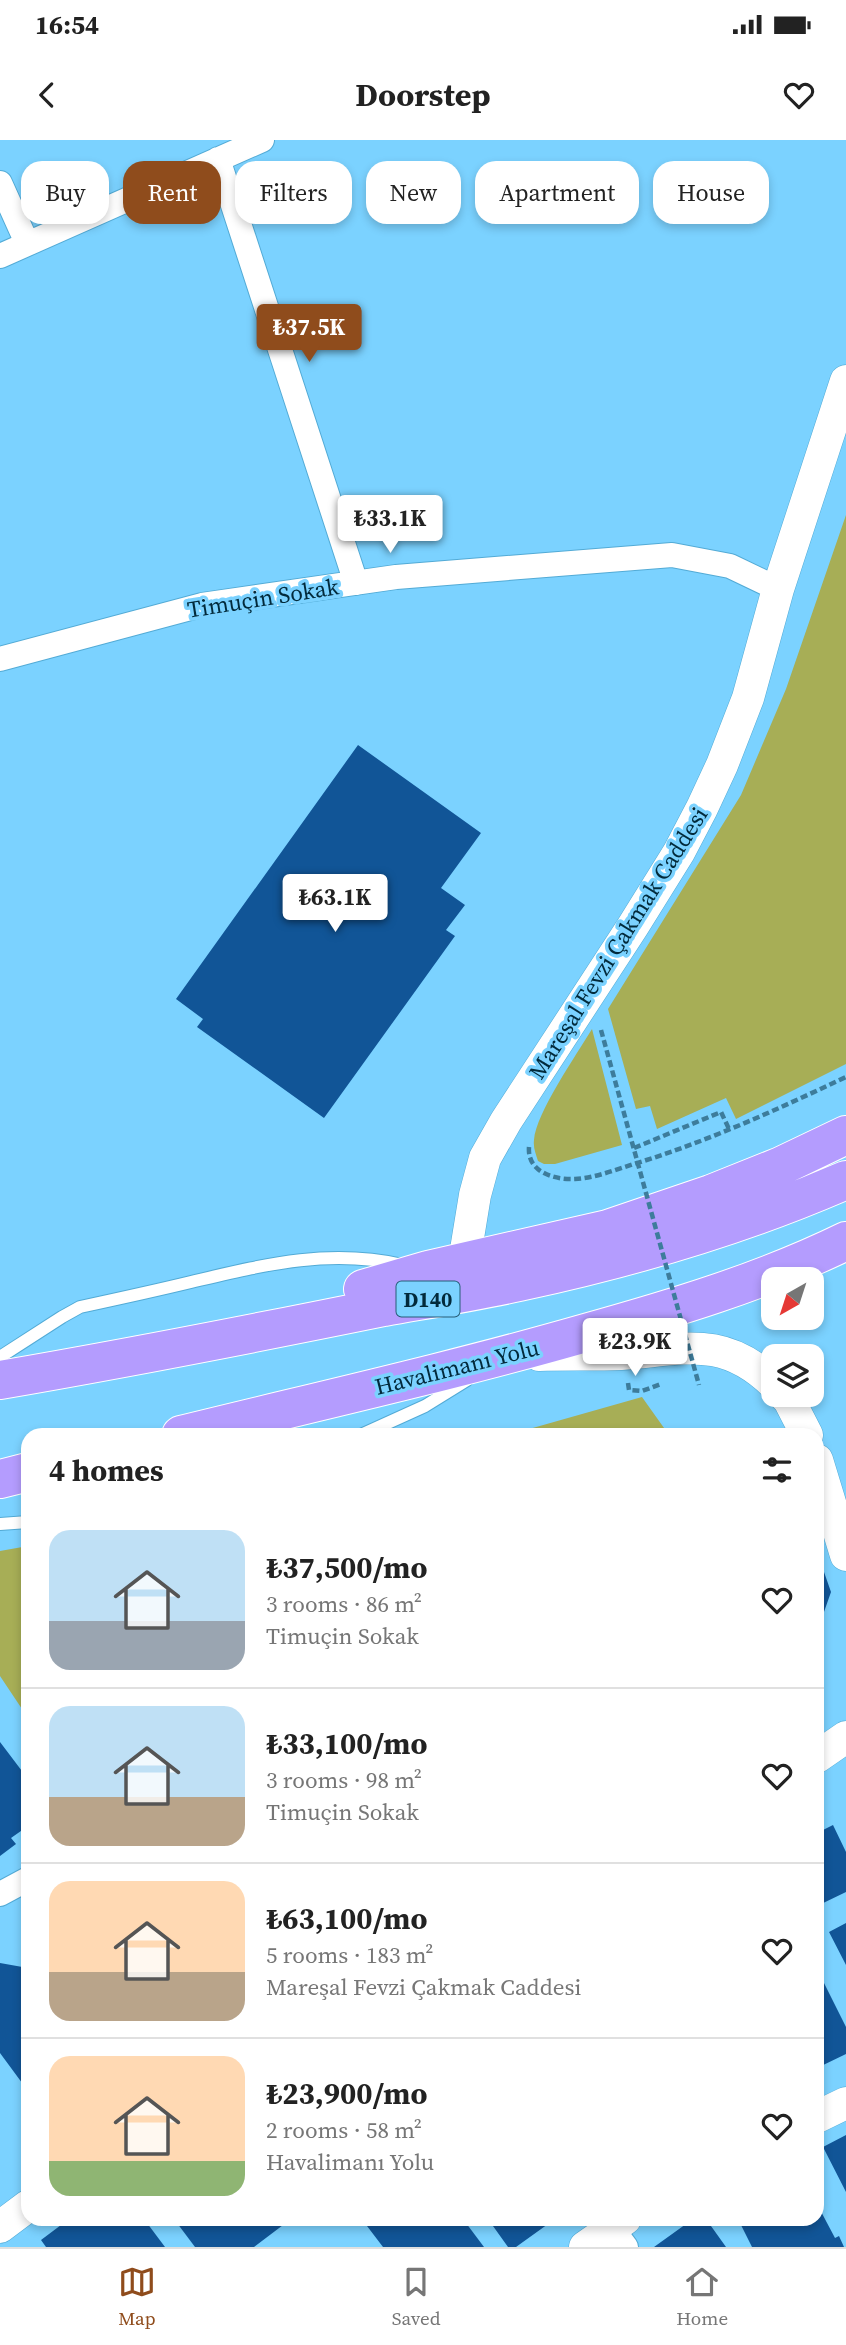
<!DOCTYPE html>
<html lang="en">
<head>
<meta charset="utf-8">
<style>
  :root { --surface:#fff; --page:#f2f2f2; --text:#222; --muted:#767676; --line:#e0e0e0; --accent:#8f4c1c }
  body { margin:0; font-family:"Source Serif 4",serif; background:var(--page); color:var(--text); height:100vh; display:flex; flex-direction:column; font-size:26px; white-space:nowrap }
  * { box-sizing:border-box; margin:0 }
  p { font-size:23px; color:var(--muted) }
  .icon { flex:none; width:38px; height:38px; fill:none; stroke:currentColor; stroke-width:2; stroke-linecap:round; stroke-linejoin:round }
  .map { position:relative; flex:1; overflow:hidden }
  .drawer { position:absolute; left:21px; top:1288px; width:803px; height:798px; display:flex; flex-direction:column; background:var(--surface); border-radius:21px; box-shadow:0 4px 10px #0003 }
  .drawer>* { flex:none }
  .hud { position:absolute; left:21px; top:21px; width:805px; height:63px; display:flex; gap:14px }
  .needle { width:46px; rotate:219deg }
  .buttons { position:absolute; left:761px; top:1127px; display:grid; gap:14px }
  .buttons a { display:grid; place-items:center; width:63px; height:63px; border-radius:14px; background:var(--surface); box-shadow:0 4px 10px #0003; font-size:35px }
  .price { position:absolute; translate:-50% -60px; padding:0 16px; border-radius:7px; background:#fff; color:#222; font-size:23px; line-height:46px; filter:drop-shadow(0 2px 4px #0008) }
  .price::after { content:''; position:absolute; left:50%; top:42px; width:21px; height:16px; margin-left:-10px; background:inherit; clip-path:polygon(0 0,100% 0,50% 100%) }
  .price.active { background:var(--accent); color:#fff }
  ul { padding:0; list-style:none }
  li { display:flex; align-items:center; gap:21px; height:175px; padding:0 28px }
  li+li { border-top:2px solid var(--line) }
  li span { display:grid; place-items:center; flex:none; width:196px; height:140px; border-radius:21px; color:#555 }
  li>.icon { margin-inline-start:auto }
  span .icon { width:84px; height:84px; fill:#fffc; stroke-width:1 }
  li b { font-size:30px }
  h2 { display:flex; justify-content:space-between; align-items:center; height:84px; padding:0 28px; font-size:30px }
  .tag { padding:0 24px; border-radius:21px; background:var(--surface); box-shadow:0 4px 10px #0003; font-size:24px; line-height:63px }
  .tag.active { background:var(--accent); color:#fff }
  .status { display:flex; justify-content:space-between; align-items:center; height:49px; padding:0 35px; background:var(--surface); direction:ltr }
  .status svg { height:19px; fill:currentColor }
  header { display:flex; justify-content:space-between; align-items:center; height:91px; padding:0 28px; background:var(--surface); font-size:32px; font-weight:700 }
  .dock { display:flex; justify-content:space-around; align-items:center; height:98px; border-top:2px solid var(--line); background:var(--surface); font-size:19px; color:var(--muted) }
  .dock a { display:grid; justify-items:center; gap:4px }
  .dock .active { color:var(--accent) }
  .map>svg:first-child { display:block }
  .green { fill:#a7ae56 }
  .building { fill:#115597 }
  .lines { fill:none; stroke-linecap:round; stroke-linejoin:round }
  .service-casing { stroke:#53abd6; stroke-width:14 }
  .minor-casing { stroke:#53abd6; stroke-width:26 }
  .tertiary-casing { stroke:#53abd6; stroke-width:33 }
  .trunk-casing { stroke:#fff; stroke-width:40 }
  .path { stroke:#3d7c9b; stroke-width:4.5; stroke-dasharray:7 3.5; stroke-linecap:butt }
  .service { stroke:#fff; stroke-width:12 }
  .minor { stroke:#fff; stroke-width:24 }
  .tertiary { stroke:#fff; stroke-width:32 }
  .trunk { stroke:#b49cfe; stroke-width:38 }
  .path-bridge { stroke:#3d7c9b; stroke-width:4.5; stroke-dasharray:7 3.5; stroke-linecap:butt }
  .labels { text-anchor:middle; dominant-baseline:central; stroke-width:7; stroke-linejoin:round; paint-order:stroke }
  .shield { fill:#7bd2ff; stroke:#265c76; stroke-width:2 }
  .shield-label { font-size:21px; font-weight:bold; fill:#022a3b }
  .street-label { font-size:23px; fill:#022a3b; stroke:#7bd2ff }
</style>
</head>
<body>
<div class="status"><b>16:54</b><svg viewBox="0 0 49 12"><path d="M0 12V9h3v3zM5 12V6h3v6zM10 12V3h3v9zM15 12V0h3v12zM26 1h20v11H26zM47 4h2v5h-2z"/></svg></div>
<header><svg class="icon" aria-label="back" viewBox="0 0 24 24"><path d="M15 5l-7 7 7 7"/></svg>Doorstep<svg class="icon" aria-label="heart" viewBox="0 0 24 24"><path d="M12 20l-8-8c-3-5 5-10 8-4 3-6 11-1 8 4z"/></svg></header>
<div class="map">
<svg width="846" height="2107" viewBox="0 0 846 2107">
  <rect width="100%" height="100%" fill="#7bd2ff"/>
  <!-- green -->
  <path class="green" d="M846,375v549l-110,55 -10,-21 -69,31 -7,-23 -14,3 -28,-100 133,-214 45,-106z
    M592,889l30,116 -67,19h-11l-6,-3c-2,-7 -5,-13 -4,-21 2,-27 43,-86 58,-111z
    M642,1257l27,38h-161z
    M28,1406v172l-28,-42v-125z"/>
  <!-- building -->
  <path class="building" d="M358,605l123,88 -40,55 24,17 -19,25 9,6 -131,182 -127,-91 6,-8 -27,-20z
    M817,1412l14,40 -13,37h-1z
    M0,1602l28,37v47l-17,12 5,6 -16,12z
    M833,1685l13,27v40l-29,14v-73z
    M846,1783v42l-17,-33z
    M0,1823l28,5v123l-28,-38z
    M817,1829l29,58v27l-29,14z
    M846,1995v57l-23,-45z
    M817,2064l18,34 4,-2 5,11h-92l-12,-24 -5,2 -3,-6h85z
    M69,2079h75l21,28h-119l-5,-7z
    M174,2079h117l-37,28h-59z
    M376,2079h87l21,28h-101l-16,-21z
    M488,2079h67l-39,28h-8z
    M693,2079h13l20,28h-72z"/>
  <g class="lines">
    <!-- service casing -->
    <g class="service-casing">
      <path id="service" d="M0,1217l62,-40 18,-10c37,-8 74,-16 111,-25 72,-17 137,-34 212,-17
        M361,1295l64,-29 42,-26
        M0,1384l28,-2"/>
    </g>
    <!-- minor casing -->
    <g class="minor-casing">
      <path id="minor" d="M218,19l138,424
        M0,43l27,60
        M0,116l262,-116
        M0,519l202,-54 194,-28 276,-22 58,11 48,23
        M0,1754l28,-15
        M612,2088l14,19"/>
    </g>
    <!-- tertiary casing -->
    <g class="tertiary-casing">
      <path id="tertiary" d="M464,1122l11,-67 10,-37 21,-37 127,-195 46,-74 23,-44 20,-43 26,-67 30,-109 68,-208
        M539,1215c27,-1 55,0 82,-1 61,-4 102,-20 153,30
        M784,1255l5,5 18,35
        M817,1320l29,95
        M817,1617l29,-20
        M817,1977l29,-14
        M0,2087l28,-21
        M585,2107l40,-28"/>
    </g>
    <!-- trunk casing -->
    <g class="trunk-casing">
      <path id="trunk" d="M363,1149l65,-19 180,-41 103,-35 70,-28 65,-31
        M0,1240c128,-22 256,-47 384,-73 45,-8 90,-15 135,-25 112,-24 222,-56 327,-102
        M181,1295c134,-33 268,-63 401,-101 90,-25 180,-52 264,-93
        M0,1339l28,-7"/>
    </g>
    <!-- path -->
    <path class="path" d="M529,1007c-2,25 25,33 46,32 21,-1 42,-10 62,-16 72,-22 141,-54 209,-86
      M634,1008l87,-36 8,17
      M628,1243l1,7 13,1 19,-7"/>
    <!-- service -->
    <use href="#service" class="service"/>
    <!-- minor -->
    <use href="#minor" class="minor"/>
    <!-- tertiary -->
    <use href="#tertiary" class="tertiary"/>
    <!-- trunk -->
    <use href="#trunk" class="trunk"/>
    <!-- path-bridge -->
    <path class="path-bridge" d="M601,890l98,355"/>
  </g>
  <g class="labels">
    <!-- shield labels -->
    <rect class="shield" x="396.5" y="1141.5" width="63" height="35" rx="5"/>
    <g class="shield-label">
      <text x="428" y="1159">D140</text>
    </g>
    <!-- street labels -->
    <g class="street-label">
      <text transform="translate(263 458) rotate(-9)">Timuçin Sokak</text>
      <text transform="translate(618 803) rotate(-58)">Mareşal Fevzi Çakmak Caddesi</text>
      <text transform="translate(457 1227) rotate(-14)">Havalimanı Yolu</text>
    </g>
  </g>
</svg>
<div class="buttons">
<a><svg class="needle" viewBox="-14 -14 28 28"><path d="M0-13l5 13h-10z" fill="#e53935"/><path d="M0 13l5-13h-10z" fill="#767676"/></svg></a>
<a><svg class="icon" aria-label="layers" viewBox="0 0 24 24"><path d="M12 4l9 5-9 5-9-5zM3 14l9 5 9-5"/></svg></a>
</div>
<b class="price active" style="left:309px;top:224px">₺37.5K</b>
<b class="price" style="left:390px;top:415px">₺33.1K</b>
<b class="price" style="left:335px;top:794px">₺63.1K</b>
<b class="price" style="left:635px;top:1238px">₺23.9K</b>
<div class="hud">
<a class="tag">Buy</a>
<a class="tag active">Rent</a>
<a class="tag">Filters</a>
<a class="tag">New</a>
<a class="tag">Apartment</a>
<a class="tag">House</a>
</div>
<section class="drawer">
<h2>4 homes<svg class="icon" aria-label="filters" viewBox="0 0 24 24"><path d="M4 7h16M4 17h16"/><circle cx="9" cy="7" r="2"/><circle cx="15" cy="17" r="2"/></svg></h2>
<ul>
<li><span style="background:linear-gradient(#bfe0f5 65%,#9aa5b1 0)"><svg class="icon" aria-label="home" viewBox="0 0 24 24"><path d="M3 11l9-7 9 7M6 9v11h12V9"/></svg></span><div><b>₺37,500/mo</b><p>3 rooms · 86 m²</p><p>Timuçin Sokak</p></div><svg class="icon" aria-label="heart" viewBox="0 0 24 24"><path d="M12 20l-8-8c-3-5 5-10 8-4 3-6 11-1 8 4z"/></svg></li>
<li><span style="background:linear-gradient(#bfe0f5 65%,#b9a48a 0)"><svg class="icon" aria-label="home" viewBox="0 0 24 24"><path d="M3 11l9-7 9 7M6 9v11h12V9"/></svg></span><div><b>₺33,100/mo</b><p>3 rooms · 98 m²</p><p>Timuçin Sokak</p></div><svg class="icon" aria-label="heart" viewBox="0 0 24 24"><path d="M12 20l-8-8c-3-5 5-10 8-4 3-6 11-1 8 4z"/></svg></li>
<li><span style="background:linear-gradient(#ffd9b3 65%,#b9a48a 0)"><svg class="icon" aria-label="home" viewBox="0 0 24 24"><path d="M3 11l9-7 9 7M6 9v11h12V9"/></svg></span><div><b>₺63,100/mo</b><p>5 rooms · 183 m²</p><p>Mareşal Fevzi Çakmak Caddesi</p></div><svg class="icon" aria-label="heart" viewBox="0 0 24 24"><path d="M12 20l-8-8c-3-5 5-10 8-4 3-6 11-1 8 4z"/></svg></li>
<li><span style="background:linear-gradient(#ffd9b3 75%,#8fb573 0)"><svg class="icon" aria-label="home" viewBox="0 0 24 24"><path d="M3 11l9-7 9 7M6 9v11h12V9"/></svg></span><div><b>₺23,900/mo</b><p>2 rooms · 58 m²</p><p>Havalimanı Yolu</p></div><svg class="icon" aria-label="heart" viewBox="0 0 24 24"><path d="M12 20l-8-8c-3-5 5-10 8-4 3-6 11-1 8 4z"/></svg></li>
</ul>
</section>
</div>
<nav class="dock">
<a class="active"><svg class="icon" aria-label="map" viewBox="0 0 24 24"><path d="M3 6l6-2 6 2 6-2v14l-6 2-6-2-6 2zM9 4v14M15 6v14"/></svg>Map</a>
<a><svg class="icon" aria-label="saved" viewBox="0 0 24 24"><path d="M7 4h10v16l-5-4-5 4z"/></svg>Saved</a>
<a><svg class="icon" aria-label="home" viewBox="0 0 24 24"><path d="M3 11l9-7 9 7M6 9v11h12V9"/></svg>Home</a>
</nav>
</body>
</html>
